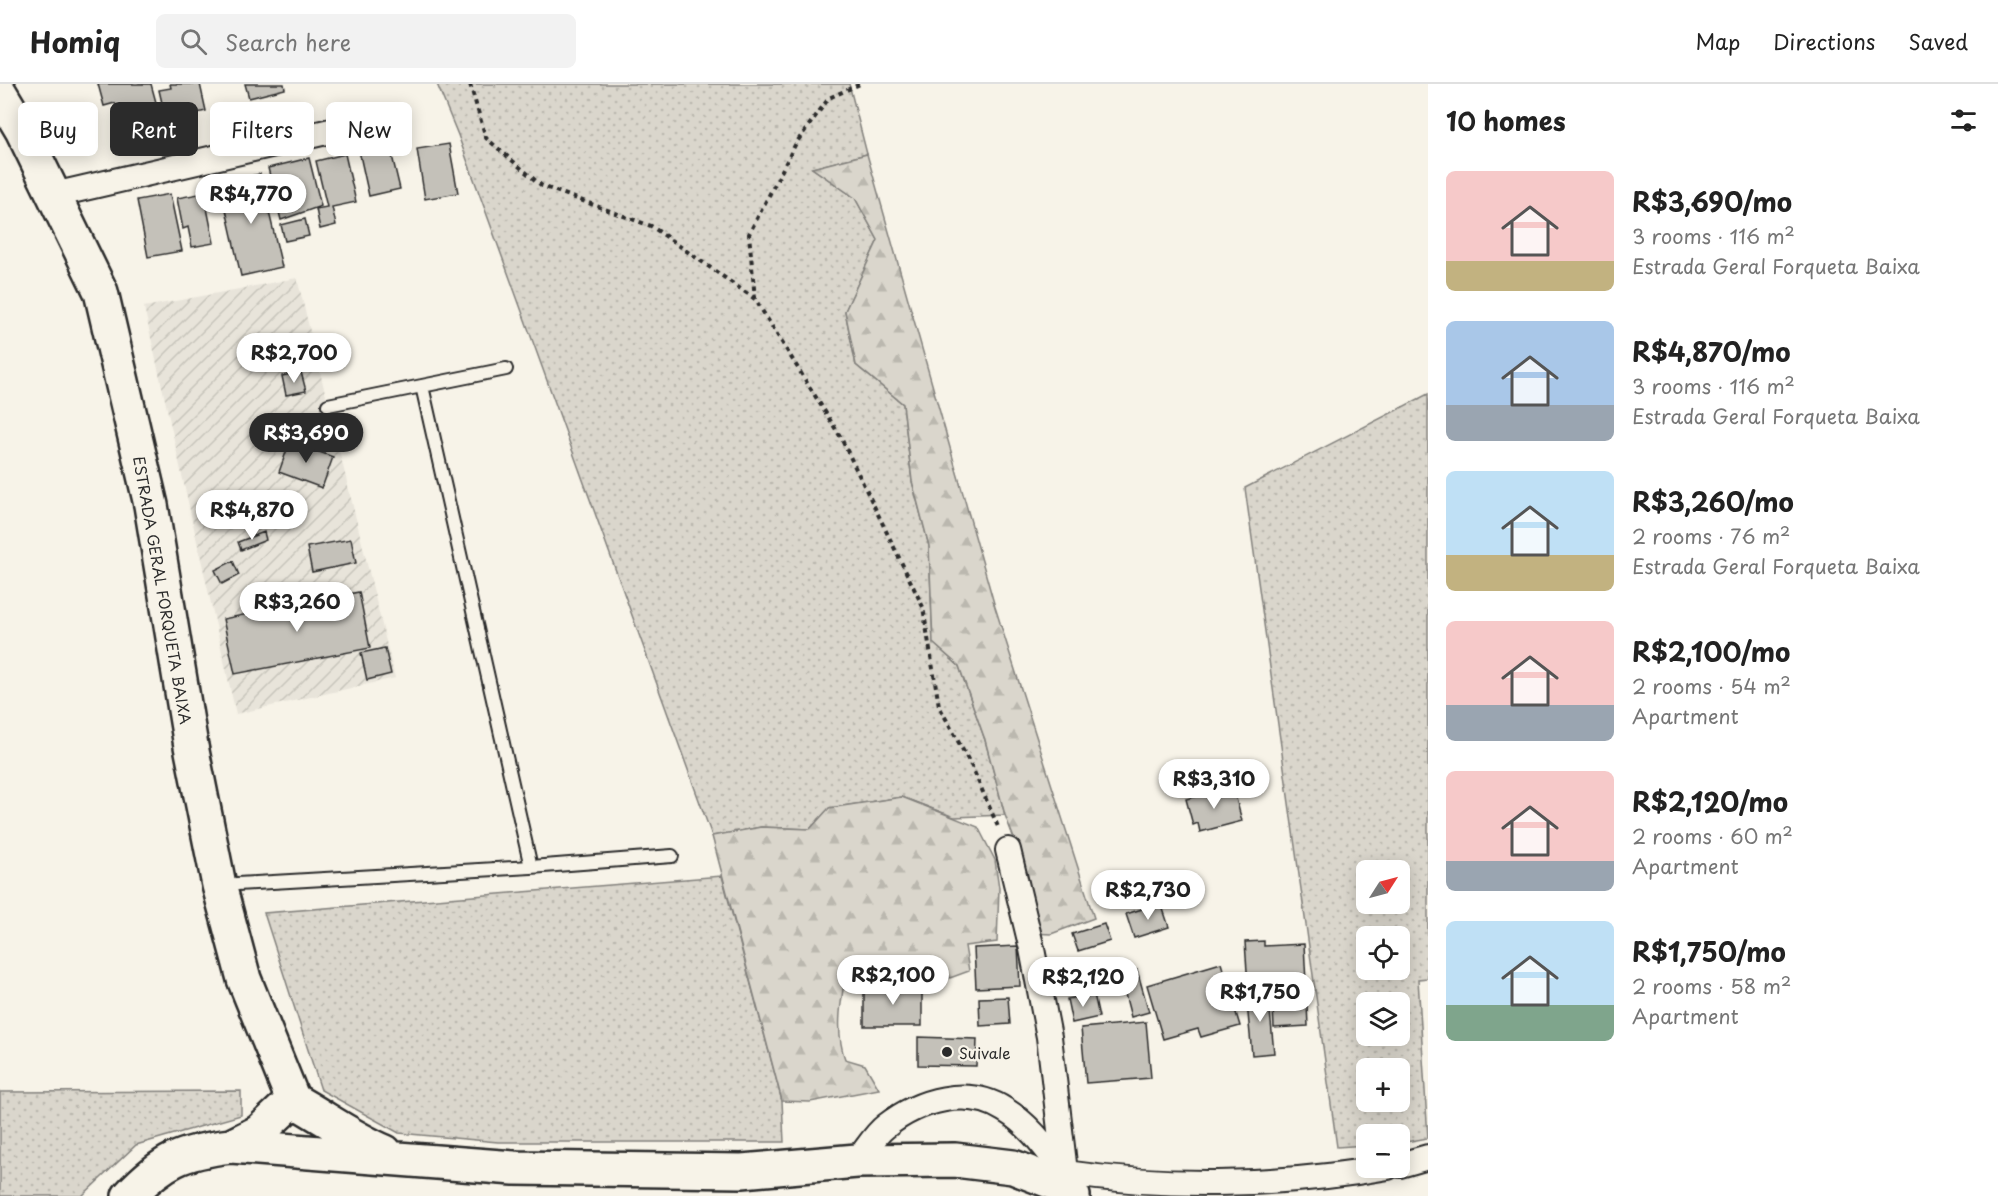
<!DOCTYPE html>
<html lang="en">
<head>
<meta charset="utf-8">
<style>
  :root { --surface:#fff; --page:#f2f2f2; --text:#222; --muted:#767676; --line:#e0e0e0; --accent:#2b2b2b }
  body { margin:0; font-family:"Playpen Sans",sans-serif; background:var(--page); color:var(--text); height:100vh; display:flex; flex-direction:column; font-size:22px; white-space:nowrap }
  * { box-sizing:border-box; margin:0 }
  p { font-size:20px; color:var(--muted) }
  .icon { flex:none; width:33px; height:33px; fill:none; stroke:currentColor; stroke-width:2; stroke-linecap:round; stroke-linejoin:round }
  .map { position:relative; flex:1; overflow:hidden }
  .side { display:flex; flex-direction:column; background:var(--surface); width:570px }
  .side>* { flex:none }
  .hud { position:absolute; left:18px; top:18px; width:570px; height:54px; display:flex; gap:12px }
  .needle { width:39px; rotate:54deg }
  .fabs { position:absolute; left:1356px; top:776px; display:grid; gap:12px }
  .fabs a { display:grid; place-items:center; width:54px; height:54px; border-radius:9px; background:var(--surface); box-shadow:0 3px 15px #0003; font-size:30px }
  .price { position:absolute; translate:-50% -51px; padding:0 14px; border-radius:21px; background:#fff; color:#222; font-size:20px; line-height:39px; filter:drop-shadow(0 2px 3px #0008) }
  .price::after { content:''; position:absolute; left:50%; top:36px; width:18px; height:14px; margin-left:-9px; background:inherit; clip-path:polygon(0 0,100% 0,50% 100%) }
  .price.current { background:var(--accent); color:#fff }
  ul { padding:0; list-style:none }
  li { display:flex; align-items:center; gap:18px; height:150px; padding:0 18px }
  li span { display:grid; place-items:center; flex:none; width:168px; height:120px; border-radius:9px; color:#555 }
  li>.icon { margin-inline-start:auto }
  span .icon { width:72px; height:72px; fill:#fffc; stroke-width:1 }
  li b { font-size:26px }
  h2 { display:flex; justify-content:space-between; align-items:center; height:72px; padding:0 18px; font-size:26px }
  .pill { padding:0 21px; border-radius:9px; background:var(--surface); box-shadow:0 3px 15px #0003; font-size:21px; line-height:54px }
  .pill.current { background:var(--accent); color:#fff }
  header { display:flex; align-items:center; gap:36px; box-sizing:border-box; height:84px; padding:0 30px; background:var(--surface); border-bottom:2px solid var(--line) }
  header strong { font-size:28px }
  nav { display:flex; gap:33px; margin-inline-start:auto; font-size:21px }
  .search { width:420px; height:54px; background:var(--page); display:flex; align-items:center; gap:15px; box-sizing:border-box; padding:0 21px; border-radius:9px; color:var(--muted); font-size:22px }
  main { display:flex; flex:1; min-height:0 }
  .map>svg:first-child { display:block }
  .industrial { fill:url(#industrial-furrows) }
  .grass { fill:url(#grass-dots); stroke:#82807c; stroke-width:1.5; fill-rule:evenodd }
  .forest { fill:url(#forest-firs); stroke:#82807c; stroke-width:1.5 }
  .building { fill:#c4c1b9; stroke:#2b2b2b; stroke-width:1.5 }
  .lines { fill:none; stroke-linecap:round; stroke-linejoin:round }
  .lane-casing { stroke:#2b2b2b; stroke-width:16 }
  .street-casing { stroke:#2b2b2b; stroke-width:28 }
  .secondary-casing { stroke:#2b2b2b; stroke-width:38 }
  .path { stroke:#2b2b2b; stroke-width:4; stroke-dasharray:4.5 4.5; stroke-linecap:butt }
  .lane { stroke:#f7f3e8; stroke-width:12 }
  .street { stroke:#f7f3e8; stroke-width:24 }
  .secondary { stroke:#f7f3e8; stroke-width:33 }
  .poi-dot { fill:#2b2b2b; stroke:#f7f3e8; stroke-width:2 }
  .labels { text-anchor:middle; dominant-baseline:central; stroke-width:4.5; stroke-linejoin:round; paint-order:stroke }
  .street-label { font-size:15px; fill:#2b2b2b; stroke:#f7f3e8 }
  .poi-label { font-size:15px; fill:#2b2b2b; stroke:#f7f3e8; text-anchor:start }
</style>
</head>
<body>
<header>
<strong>Homiq</strong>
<div class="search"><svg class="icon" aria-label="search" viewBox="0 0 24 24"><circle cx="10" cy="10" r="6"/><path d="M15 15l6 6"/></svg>Search here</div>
<nav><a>Map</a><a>Directions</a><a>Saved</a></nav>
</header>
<main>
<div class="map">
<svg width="1428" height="1112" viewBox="0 0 1428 1112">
  <defs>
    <pattern id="industrial-furrows" width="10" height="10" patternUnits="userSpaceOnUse" patternTransform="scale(1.5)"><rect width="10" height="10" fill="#e8e4da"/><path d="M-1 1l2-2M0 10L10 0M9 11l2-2" fill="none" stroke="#c7c4bb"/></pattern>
    <pattern id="grass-dots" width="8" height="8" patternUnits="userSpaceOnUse" patternTransform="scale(1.5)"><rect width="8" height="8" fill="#dad6cc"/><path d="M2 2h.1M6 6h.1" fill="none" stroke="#bbb8af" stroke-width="1.8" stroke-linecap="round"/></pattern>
    <pattern id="forest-firs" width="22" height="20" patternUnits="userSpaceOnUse" patternTransform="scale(1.5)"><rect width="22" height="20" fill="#dad6cc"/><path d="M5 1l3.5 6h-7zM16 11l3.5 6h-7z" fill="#bbb8af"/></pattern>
  </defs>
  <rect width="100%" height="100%" fill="#f7f3e8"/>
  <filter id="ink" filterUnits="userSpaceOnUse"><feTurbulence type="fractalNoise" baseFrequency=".0167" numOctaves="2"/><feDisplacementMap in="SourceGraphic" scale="12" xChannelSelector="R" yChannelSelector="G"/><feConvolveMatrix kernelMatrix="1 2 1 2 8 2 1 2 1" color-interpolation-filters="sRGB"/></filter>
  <g filter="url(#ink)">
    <!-- industrial -->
    <path class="industrial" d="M297,194l98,400 -159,36 -92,-407z"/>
    <!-- grass -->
    <path class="grass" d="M437,0h412l18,70 -55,14 43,30 23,42 -33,71 11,54 47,39 9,77 17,65 4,97 26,23 26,74 20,75 -51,2 -52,-20 -72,11 -20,21 -49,-2 -49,9 -254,-701z
      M1428,310v584l-10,1 10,159 -28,5v-9h-34v11l-29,2 -92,-659zM1366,786h34v33h-34zM1366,852h34v33h-34zM1366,918h34v33h-34zM1366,984h34v33h-34z
      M722,792l60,225 2,41h-286l-99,-9 -78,-43 -57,-177z
      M241,1007v24l-105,30 -54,51h-82v-104z"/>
    <!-- forest -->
    <path class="forest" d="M867,70l128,453 99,311 -43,16 -20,-1 -5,-63 -21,-55 -20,-75 -26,-74 -26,-23 -4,-97 -17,-65 -9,-77 -47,-39 -11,-54 33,-71 -23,-42 -43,-30z
      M902,713l76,30 17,33 4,28 -2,54 -32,4 4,25 -19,7 -35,-11 -67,-4c-6,31 -14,66 -3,96l20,6 14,24 -69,13 -28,-1 -70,-265 49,-9 49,2 19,-21z"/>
    <!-- building -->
    <path class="building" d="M98,0h53l6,22 -8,3 5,16 -30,8 -9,-30 -11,3z
      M170,0h30l6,27 -40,9 -7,-30 12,-2z
      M245,0h39l1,5 -36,9z
      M388,55l12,50 -31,7 -11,-50z
      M449,60l9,49 -33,6 -8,-50z
      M345,70l11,48 -24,5 4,18 -16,4 -4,-20 11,-2 -11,-46z
      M309,74l12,48 -40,14 -13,-52z
      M260,90l22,93 -41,9 -21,-93z
      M204,109l10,50 -22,4 -4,-20 -5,2 -6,-31z
      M170,110l12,57 -34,6 -11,-57z
      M305,135l4,17 -24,5 -4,-16z
      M301,288l5,19 -20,4 -4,-19z
      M290,357l43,16 -11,31 -43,-16z
      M264,448l2,8 -25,10 -3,-8z
      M351,455l5,24 -44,9 -5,-25z
      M233,477l6,14 -17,9 -7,-14z
      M359,508l11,56 -135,26 -12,-55z
      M385,564l6,26 -24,6 -6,-27z
      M1233,703l9,34 -42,11 -2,-9 -5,2 -7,-26z
      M1161,819l8,24 -35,11 -8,-24z
      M1104,840l6,17 -32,10 -6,-17z
      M1264,857v5l40,-2 2,39 -58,3 -3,-44z
      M1018,862l2,40 -44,2 -2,-40z
      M1221,879l19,63 -39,11 -3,-8 -35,10 -16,-54z
      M1137,886l12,42 -18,5 -11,-42z
      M864,903h58v39h-58z
      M1268,907l6,62 -22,2 -6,-62z
      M1094,910l5,23 -27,6 -5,-24z
      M1008,913l2,27 -30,2 -1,-28z
      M1307,921l1,21 -34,2 -1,-22z
      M1146,938l5,56 -65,5 -5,-55z
      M918,953l59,2 -1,27 -58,-1z"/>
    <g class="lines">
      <!-- lane casing -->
      <g class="lane-casing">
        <path id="lane" d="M422,302l109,481
          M328,321l178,-36
          M220,801l311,-18 141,-11"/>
      </g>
      <!-- street casing -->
      <g class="street-casing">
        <path id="street" d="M54,111l298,-69
          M1008,766l24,99 17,88 16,135
          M857,1077c9,-11 18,-27 29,-35 33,-26 82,-40 119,-16 25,15 42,40 60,63 105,15 218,13 323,-6
          M1400,1081l28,-8"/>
      </g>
      <!-- secondary casing -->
      <g class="secondary-casing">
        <path id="secondary" d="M0,9l22,37 79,162 50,213 40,241 28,139 25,94 49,121
          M293,1016c31,17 59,38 92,52
          M231,1062l28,-14 34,-32
          M129,1112c34,-36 53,-44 102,-50l283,22 228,3 115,-10 98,-1 58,7 55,21 5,8"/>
      </g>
      <!-- path -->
      <path class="path" d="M470,0l16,54 56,48 109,40 104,73 85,137 83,171 16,99 33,61 27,62
        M755,215l-6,-65 47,-91 33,-45 31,-14"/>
      <!-- lane -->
      <use href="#lane" class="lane"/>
      <!-- street -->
      <use href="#street" class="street"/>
      <!-- secondary -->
      <use href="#secondary" class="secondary"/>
    </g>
  </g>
  <!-- markers -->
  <circle class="poi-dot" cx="947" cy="968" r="6"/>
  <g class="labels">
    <!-- street labels -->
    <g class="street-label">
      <text transform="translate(163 506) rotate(80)">ESTRADA GERAL FORQUETA BAIXA</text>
    </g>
    <!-- poi labels -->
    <g class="poi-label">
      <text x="959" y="968">Suivale</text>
    </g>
  </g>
</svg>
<div class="fabs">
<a><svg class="needle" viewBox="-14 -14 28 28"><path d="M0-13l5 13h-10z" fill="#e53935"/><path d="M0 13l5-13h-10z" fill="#767676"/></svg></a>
<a><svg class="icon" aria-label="locate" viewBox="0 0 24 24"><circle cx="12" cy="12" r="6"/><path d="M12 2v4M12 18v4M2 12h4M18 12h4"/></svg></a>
<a><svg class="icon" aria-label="layers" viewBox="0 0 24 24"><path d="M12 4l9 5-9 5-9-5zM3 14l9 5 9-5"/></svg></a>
<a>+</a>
<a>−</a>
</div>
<b class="price" style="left:251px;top:141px">R$4,770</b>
<b class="price" style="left:294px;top:300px">R$2,700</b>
<b class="price current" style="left:306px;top:380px">R$3,690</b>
<b class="price" style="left:252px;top:457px">R$4,870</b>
<b class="price" style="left:297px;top:549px">R$3,260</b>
<b class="price" style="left:1214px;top:726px">R$3,310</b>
<b class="price" style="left:1148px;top:837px">R$2,730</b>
<b class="price" style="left:893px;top:922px">R$2,100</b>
<b class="price" style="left:1083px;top:924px">R$2,120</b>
<b class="price" style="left:1260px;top:939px">R$1,750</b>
<div class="hud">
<a class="pill">Buy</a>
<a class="pill current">Rent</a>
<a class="pill">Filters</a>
<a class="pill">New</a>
</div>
</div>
<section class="side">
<h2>10 homes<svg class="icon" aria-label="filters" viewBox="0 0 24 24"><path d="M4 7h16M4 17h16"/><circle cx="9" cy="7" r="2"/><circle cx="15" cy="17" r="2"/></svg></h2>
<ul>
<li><span style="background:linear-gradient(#f6c9c9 75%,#c2b280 0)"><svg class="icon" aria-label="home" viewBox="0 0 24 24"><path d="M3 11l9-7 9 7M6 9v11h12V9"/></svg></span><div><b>R$3,690/mo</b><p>3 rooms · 116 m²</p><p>Estrada Geral Forqueta Baixa</p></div></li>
<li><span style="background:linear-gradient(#a9c7e8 70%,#9aa5b1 0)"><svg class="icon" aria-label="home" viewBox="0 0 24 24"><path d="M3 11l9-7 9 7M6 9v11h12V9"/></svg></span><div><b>R$4,870/mo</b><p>3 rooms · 116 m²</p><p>Estrada Geral Forqueta Baixa</p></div></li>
<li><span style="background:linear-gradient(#bfe0f5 70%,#c2b280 0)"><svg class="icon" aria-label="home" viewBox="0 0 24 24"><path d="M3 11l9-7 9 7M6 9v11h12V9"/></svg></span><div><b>R$3,260/mo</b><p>2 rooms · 76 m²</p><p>Estrada Geral Forqueta Baixa</p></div></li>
<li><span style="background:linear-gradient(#f6c9c9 70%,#9aa5b1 0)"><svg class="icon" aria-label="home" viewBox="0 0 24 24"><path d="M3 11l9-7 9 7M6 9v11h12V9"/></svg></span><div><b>R$2,100/mo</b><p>2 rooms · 54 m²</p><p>Apartment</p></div></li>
<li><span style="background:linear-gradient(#f6c9c9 75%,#9aa5b1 0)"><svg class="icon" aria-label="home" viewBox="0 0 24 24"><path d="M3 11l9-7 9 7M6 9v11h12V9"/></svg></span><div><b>R$2,120/mo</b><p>2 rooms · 60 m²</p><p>Apartment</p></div></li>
<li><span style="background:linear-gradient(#bfe0f5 70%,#7fa58c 0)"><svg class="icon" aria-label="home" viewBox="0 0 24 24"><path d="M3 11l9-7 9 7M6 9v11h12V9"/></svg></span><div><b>R$1,750/mo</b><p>2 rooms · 58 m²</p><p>Apartment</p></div></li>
</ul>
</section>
</main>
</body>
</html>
